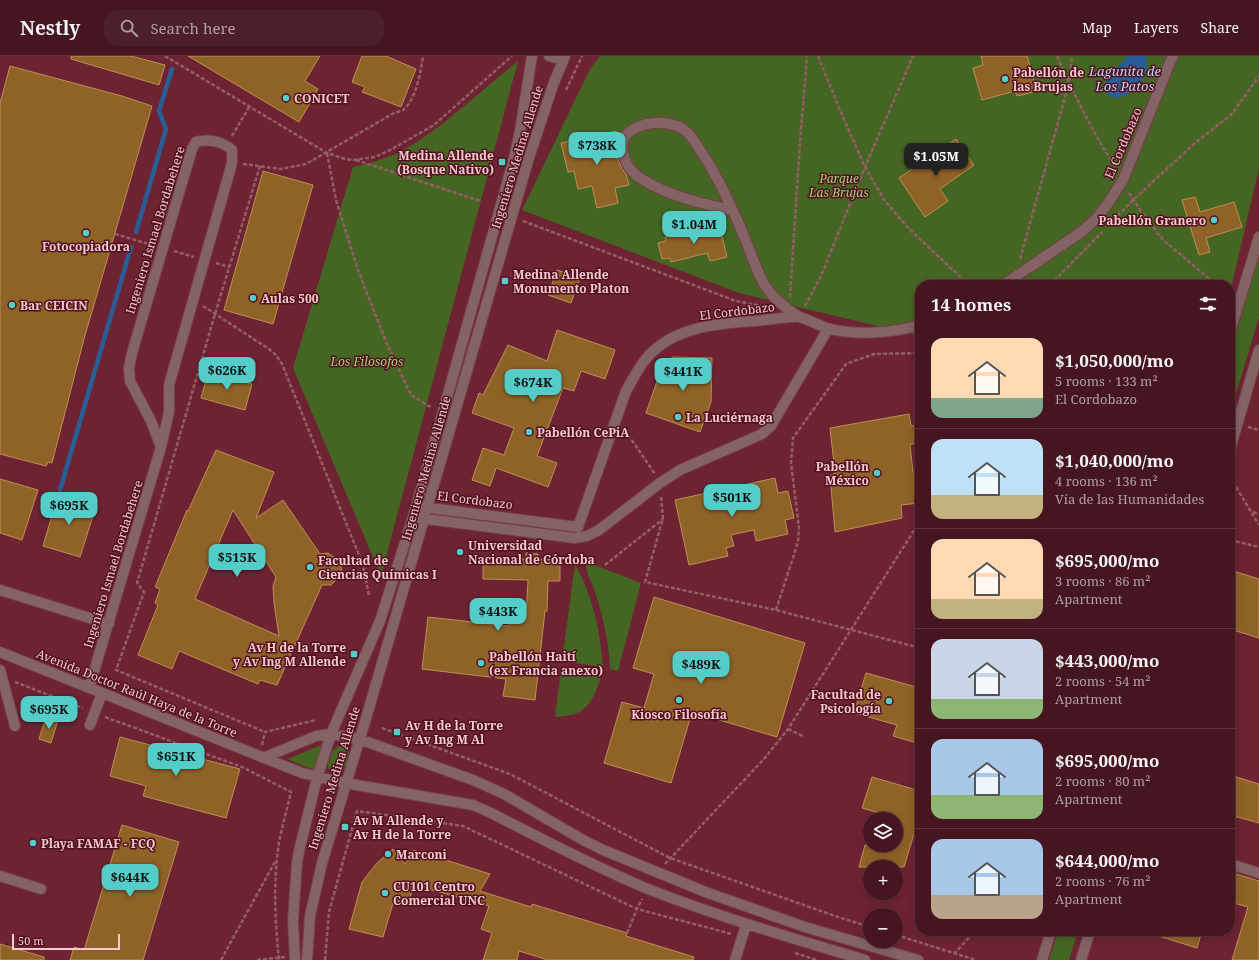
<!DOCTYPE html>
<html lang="en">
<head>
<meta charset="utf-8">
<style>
  :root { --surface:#461620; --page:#4d1f29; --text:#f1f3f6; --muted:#b09fa5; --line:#5e353e; --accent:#54cdc8 }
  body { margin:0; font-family:"Noto Serif",serif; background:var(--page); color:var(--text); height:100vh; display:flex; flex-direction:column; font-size:15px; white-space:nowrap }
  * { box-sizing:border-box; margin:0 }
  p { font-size:13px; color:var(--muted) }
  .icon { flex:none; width:22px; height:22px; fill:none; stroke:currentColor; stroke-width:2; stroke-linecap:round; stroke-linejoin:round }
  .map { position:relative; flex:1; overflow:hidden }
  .side { position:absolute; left:915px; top:224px; width:320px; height:656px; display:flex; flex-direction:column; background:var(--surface); border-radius:16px; box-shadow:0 2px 10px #0003,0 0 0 1px var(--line) }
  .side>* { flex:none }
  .controls { position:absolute; left:863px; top:756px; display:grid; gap:8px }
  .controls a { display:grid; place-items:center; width:40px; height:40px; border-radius:50%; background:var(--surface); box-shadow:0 2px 10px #0003,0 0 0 1px var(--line); font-size:20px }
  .scale { position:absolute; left:12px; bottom:10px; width:108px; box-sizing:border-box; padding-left:4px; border:2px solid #f3c9cd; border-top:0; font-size:11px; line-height:14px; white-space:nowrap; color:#f3c9cd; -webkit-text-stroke:3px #511120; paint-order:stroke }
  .price { position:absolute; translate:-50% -34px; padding:0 9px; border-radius:8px; background:var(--accent); color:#111; font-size:13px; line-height:26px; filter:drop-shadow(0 1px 2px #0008) }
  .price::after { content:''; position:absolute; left:50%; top:24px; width:12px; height:9px; margin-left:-6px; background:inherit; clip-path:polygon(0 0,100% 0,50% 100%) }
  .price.current { background:#222; color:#fff }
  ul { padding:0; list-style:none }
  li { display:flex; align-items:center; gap:12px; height:100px; padding:0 16px }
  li+li { border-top:1px solid var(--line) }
  li span { display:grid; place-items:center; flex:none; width:112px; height:80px; border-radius:12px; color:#555 }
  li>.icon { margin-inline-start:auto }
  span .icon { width:48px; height:48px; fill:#fffc; stroke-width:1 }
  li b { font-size:17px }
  h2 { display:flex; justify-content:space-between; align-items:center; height:48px; padding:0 16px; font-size:17px }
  header { display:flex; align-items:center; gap:24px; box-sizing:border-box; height:56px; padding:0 20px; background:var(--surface); border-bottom:1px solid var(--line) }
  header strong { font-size:19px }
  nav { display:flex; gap:22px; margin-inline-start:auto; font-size:14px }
  .search { width:280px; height:36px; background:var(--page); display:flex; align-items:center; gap:10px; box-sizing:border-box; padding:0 14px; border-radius:16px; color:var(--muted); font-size:15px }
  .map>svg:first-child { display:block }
  .built { fill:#6d2332; fill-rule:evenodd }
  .green { fill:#456623 }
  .water { fill:#285e95 }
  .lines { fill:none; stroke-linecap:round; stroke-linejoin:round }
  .stream { stroke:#285e95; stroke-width:4.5 }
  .building { fill:#8f6327; stroke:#be8f55; fill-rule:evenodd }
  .minor-casing { stroke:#783c47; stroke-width:12 }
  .path { stroke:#955d67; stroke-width:2.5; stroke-dasharray:4 2; stroke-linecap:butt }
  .minor { stroke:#846367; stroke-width:10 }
  .poi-dot { fill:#54cdc8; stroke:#511120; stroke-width:1.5 }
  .labels { text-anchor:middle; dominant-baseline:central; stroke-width:3; stroke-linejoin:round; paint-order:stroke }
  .poi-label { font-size:12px; font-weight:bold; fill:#f3c9cd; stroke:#511120; text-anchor:start }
  .street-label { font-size:12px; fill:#f3c9cd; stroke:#511120 }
  .park-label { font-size:12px; font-style:italic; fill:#a1d374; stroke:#511120 }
  .water-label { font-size:13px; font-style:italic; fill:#b9d6f6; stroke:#511120 }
</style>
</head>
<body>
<header>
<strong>Nestly</strong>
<div class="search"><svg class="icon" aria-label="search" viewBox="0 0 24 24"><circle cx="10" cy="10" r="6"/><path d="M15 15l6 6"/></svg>Search here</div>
<nav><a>Map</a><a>Layers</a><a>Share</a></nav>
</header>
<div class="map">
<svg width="1259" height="904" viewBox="0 0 1259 904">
  <rect width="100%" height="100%" fill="#5d1d2a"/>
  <!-- built -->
  <path class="built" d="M0,0h1259v904h-1259zM920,229h310v646h-310zM870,763h26v26h-26zM870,811h26v26h-26zM870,859h26v26h-26z"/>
  <!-- green -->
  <path class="green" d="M600,0h659v112l-29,125v-8h-310v51l-181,-43 -217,-83 68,-141z
    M518,5l-137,515 -88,-208 60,-201 20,-5 21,-7 23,-13 24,-17z
    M1259,195v66l-29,97v-66z
    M587,506l54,21 -23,88 -8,-2c-1,-28 -8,-57 -17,-83 -3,-7 -9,-17 -6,-24z
    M575,508c18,32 25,67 28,103l-41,-6z
    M561,613l41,4c-4,14 -10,34 -25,40 -7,3 -15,3 -22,4z
    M324,688l-10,26 -27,-11z
    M340,690l6,2 3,4 -1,8 -7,14c-19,-3 -13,-9 -8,-24z
    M1058,875h20l-9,29h-20z"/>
  <!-- water -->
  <path class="water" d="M1128,0h18c6,20 -16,48 -38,40 -6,-18 2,-21 13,-33 3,-2 4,-5 7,-7z"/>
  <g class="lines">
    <!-- stream -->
    <path class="stream" d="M136,176l30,-103 -7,-18 13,-42
      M60,434l71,-243"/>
  </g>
  <!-- building -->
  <path class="building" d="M71,0h60l34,9 -6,20 -88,-26z
    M188,0h132l-15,25 13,8 -19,33z
    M362,0h24l30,13 -15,38 -39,-15 3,-5 -13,-5z
    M981,0h46l10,35 -20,5 -2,-5 -33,9 -9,-32 10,-3z
    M10,10l112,30 30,10 -68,233 -32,124 -4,-1 -2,4 -46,-12v-351z
    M616,75l2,6 -2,9 1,10 4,11 5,7 3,11 -14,3 3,15 -21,5 -5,-22 -14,3 -4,-18 -6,1 -7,-29z
    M956,83l18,26 -34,24 8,12 -23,16 -26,-39z
    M263,115l50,14 -40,139 -49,-14z
    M1195,141l5,15 34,-10 8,25 -36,11 4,14 -11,3 -17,-55z
    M719,168l8,33 -17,4 -3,-8 -36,9 -1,-4 -8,1 -4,-16 8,-2 -1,-4z
    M557,214l23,8 -9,25 -23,-8z
    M557,274l58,20 -10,29 -24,-8 -7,20 -11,-3 -26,68 20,7 -9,24 -52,-19 -6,18 -18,-6 11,-32 21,7 10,-27 -42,-15 7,-20 4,2 25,-50 39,16z
    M673,301l39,1 -1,44 -11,30 -54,-19 14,-40 -1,-7z
    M208,317l44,11 -7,26 -44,-12z
    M909,358l2,12 9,-1v16l-10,4 3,27h7v31l-19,2 1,13 -67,14 -5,-56 5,-3 -5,-45z
    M216,394l58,22 -18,46 27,-18 37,54 8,-1 12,9 2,10 -4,6 -7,7h-9l-45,100 -17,-5 -2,4 -79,-33 -7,18 -34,-14 20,-50 -3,-2 5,-14 -5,-2 32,-77 1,1zM233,454l43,67 -3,9 1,17 5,33 -84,-37z
    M775,422l3,15 10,-2 6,27 -9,2 3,14 -32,7 -2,-11 -23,5 3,11 -8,2 2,8 -39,9 -14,-65z
    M0,423l38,11 -16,50 -22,-7z
    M58,439l38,11 -16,51 -37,-11z
    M526,497l12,1 -1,5 23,1v21h-12l-1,30h-2l-10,89 -32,-4 3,-17 -84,-10 6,-52 81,9 1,-11 16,3 2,-38 -45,-1v-22l43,2z
    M1230,514l29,9v59l-29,-9z
    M654,541l151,46 -28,94 -85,-25 -21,71 -67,-20 18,-61 22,6 10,-34 -21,-6z
    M866,617l54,15v56l-27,-8 4,-11 -43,-12z
    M46,661l12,3 -7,23 -12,-4z
    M120,681l120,32 -14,49 -83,-22 3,-10 -36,-10z
    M1230,719l29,9v39l-29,-8z
    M872,721l48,14v23l-16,53h-45l6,-22h31v-17l3,-9 -37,-11z
    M122,769l57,17 -36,118h-73l4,-13 10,3z
    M393,793l12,15 9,-14 76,24 -10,17 51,16 1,-3 95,29 -1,3 68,21 -1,3h-145l-29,-9 -2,9h-34l9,-27 -11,-4 8,-23 -75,-21 -6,19 -14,-4 -11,37 -34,-8 13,-47 15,-19z
    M1230,816l29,9v79h-27l16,-53 -18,-5z
    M1152,875h50l-5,17 -45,-14z
    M0,888l44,13v3h-44z"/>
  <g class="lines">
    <!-- minor casing -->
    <g class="minor-casing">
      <path id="minor" d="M549,0l14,4
        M732,154c-31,-6 -71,-16 -96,-35 -7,-6 -12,-15 -13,-24 -1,-7 0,-14 6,-19 8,-6 15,-8 25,-9 9,-1 21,1 29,6 8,5 12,13 17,21 18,26 31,55 43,84 7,16 12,34 21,50 8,14 22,24 35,33
        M1003,229l77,-52 17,-15 12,-16 14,-22 47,-118 3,-6
        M1230,276l29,-95
        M1230,393l29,-99
        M422,451l156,20 48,-136c6,-10 11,-21 19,-31 26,-33 73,-37 111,-39 11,-1 33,-5 43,-4 9,2 19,8 28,11 27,8 66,5 93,-3
        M419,462l155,20 13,-2 12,-6 61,-47 20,-13 82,-36 9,-8 57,-97
        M0,534l109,34
        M0,596l302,121 43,10 128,22 16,7c53,27 104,54 159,77 71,28 144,49 217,71
        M0,614l15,56
        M89,632l72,-241 8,-35v-27l63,-222v-13c-9,-8 -24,-12 -36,-8l-4,7 -60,204 -3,15 1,13 21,40 10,26
        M90,669l12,-32
        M263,702l53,-22 15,-2 28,5 114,41 31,14 79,46 20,10 105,43 97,34 113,33
        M1230,808l29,9
        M0,820l41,13
        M295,904l-2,-40 4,-58 3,-15 17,-69 14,-44 49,-113 33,-104 29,-102 72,-257 6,-27 12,-75
        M307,904l3,-44 12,-53 45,-148 161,-554 25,-76 12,-29
        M735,904l11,-35
        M1042,904l9,-29
        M1081,904l9,-29"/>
    </g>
    <!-- path -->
    <path class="path" d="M165,0l162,97 18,6 8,1 22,-3 17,-8 42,-24 78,-69
      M818,0l21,52 26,59 20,34 24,28 60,56
      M1057,0c17,39 36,76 58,111
      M566,34l16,-34
      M232,80l17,-29
      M327,97l9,47 22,70 29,74 24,51 21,13
      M356,104l124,41
      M243,108l38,5 25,-5 88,-51c3,-1 7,-2 9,-3 13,-10 18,-39 20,-54
      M260,110l-45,148 -78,269 7,9 -28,78 149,62
      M1129,137l15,23 19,24 48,40 3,5
      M523,165l213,80 31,6
      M1109,168l24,-24 62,-57 37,-29 27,-38
      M115,178l37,11
      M174,195l20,6
      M1020,203l49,-176 3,-27
      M216,207l13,4
      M1050,229l52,-53
      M790,241l10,-155 7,-86
      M203,250l66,43 7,6 6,9 81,201 6,31
      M805,250l16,-30 44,-109 48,-111
      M1248,371l11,3
      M625,374l30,44
      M1230,421l29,48
      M661,441l2,21 -18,64 131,28 144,38
      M1253,456l6,2
      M1230,484l29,7
      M605,509l58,-46
      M776,554l22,-68 1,-15 -8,-64 2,-25 53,-74 28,-10 46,-1
      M15,626l68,26
      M105,661l137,50 49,25c-4,17 -9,34 -12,51 -6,38 -4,78 0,117
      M382,672l128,46 160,84 165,58 35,11
      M788,673l15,7
      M262,689l3,-13 51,-12
      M665,808l99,-105 24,-30 132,-208
      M627,877l10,-24 5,-10
      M896,879l80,25
      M795,897l22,7
      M954,898l21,-23
      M221,904l55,-100
      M257,904l28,-3
      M325,904l4,-48 28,-101 106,15 174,83 95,25"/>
    <!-- minor -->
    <use href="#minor" class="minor"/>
  </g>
  <!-- markers -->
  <g class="poi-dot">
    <circle cx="1005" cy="23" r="4"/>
    <circle cx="286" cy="42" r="4"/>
    <rect x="498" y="102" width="8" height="8" rx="2"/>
    <circle cx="1214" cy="164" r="4"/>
    <circle cx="86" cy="177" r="4"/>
    <rect x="501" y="221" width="8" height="8" rx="2"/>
    <circle cx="253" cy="242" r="4"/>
    <circle cx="12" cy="249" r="4"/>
    <circle cx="678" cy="361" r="4"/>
    <circle cx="529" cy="376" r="4"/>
    <circle cx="877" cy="417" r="4"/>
    <circle cx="460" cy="496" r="4"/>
    <circle cx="310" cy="511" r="4"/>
    <rect x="350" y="594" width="8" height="8" rx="2"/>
    <circle cx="481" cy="607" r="4"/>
    <circle cx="679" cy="644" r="4"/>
    <circle cx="889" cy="645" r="4"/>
    <rect x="393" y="672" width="8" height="8" rx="2"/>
    <rect x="341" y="767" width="8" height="8" rx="2"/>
    <circle cx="33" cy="787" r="4"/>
    <circle cx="388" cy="798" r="4"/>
    <circle cx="385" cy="837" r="4"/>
  </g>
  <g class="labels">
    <!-- poi labels -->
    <g class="poi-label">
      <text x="1013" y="16">Pabellón de<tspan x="1013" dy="14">las Brujas</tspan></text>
      <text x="294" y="42">CONICET</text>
      <text x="494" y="99" text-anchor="end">Medina Allende<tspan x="494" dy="14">(Bosque Nativo)</tspan></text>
      <text x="1206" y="164" text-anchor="end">Pabellón Granero</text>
      <text x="86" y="190" text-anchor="middle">Fotocopiadora</text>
      <text x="513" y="218">Medina Allende<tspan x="513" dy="14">Monumento Platon</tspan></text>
      <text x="261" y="242">Aulas 500</text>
      <text x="20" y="249">Bar CEICIN</text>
      <text x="686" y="361">La Luciérnaga</text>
      <text x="537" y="376">Pabellón CePiA</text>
      <text x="869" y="410" text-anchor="end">Pabellón<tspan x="869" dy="14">México</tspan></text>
      <text x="468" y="489">Universidad<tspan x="468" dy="14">Nacional de Córdoba</tspan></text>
      <text x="318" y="504">Facultad de<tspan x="318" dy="14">Ciencias Químicas I</tspan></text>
      <text x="346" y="591" text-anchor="end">Av H de la Torre<tspan x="346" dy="14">y Av Ing M Allende</tspan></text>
      <text x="489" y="600">Pabellón Haití<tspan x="489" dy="14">(ex Francia anexo)</tspan></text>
      <text x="881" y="638" text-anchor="end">Facultad de<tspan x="881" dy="14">Psicología</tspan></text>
      <text x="679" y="658" text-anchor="middle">Kiosco Filosofía</text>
      <text x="405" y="669">Av H de la Torre<tspan x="405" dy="14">y Av Ing M Al</tspan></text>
      <text x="353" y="764">Av M Allende y<tspan x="353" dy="14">Av H de la Torre</tspan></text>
      <text x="41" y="787">Playa FAMAF - FCQ</text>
      <text x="396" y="798">Marconi</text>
      <text x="393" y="830">CU101 Centro<tspan x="393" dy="14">Comercial UNC</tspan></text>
    </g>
    <!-- street labels -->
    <g class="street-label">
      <text transform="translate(1123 87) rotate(-67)">El Cordobazo</text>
      <text transform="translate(517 101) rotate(-73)">Ingeniero Medina Allende</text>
      <text transform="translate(155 174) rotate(-73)">Ingeniero Ismael Bordabehere</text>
      <text transform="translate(737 255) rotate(-7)">El Cordobazo</text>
      <text transform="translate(426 412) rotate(-74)">Ingeniero Medina Allende</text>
      <text transform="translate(475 444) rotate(7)">El Cordobazo</text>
      <text transform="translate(113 508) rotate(-73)">Ingeniero Ismael Bordabehere</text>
      <text transform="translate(137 637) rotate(22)">Avenida Doctor Raúl Haya de la Torre</text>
      <text transform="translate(334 722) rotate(-73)">Ingeniero Medina Allende</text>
    </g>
    <!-- park labels -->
    <g class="park-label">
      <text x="839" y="122">Parque<tspan x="839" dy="14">Las Brujas</tspan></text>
      <text x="367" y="305">Los Filosofos</text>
    </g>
    <!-- water labels -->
    <g class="water-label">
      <text x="1125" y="15">Lagunita de<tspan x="1125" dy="15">Los Patos</tspan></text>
    </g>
  </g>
</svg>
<div class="controls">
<a><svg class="icon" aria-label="layers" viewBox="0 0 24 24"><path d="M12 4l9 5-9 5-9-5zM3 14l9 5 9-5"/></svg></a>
<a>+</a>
<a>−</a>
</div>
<div class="scale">50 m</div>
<b class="price" style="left:597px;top:110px">$738K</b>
<b class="price current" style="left:936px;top:121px">$1.05M</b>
<b class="price" style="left:694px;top:189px">$1.04M</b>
<b class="price" style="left:227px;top:335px">$626K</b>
<b class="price" style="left:683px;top:336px">$441K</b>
<b class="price" style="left:533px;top:347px">$674K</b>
<b class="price" style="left:732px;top:462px">$501K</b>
<b class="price" style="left:69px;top:470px">$695K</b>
<b class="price" style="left:237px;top:522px">$515K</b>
<b class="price" style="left:498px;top:576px">$443K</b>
<b class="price" style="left:701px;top:629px">$489K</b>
<b class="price" style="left:49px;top:674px">$695K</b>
<b class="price" style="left:176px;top:721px">$651K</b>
<b class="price" style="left:130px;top:842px">$644K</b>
<section class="side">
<h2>14 homes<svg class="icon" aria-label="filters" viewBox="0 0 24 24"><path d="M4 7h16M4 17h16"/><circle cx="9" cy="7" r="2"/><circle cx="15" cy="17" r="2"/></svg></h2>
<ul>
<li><span style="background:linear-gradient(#ffd9b3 75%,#7fa58c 0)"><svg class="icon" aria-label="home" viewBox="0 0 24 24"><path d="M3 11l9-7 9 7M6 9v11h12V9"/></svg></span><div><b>$1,050,000/mo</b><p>5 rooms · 133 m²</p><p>El Cordobazo</p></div></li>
<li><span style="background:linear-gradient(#bfe0f5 70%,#c2b280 0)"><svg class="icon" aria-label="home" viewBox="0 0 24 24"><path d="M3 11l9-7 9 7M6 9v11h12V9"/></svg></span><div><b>$1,040,000/mo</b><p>4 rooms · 136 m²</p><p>Vía de las Humanidades</p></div></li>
<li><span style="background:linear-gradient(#ffd9b3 75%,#c2b280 0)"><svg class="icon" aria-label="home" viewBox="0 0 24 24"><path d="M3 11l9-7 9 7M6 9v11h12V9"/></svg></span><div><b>$695,000/mo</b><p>3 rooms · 86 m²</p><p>Apartment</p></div></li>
<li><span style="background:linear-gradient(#c9d6e8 75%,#8fb573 0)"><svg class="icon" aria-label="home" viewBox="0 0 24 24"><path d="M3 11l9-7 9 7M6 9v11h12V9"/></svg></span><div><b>$443,000/mo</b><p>2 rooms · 54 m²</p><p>Apartment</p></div></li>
<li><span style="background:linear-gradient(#a9c7e8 70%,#8fb573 0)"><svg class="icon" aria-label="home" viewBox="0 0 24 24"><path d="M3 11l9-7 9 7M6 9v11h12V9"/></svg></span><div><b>$695,000/mo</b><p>2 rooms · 80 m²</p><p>Apartment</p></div></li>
<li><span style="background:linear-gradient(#a9c7e8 70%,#b9a48a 0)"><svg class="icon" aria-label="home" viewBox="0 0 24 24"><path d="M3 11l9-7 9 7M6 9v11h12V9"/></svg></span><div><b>$644,000/mo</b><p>2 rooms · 76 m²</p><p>Apartment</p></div></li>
</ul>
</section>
</div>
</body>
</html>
